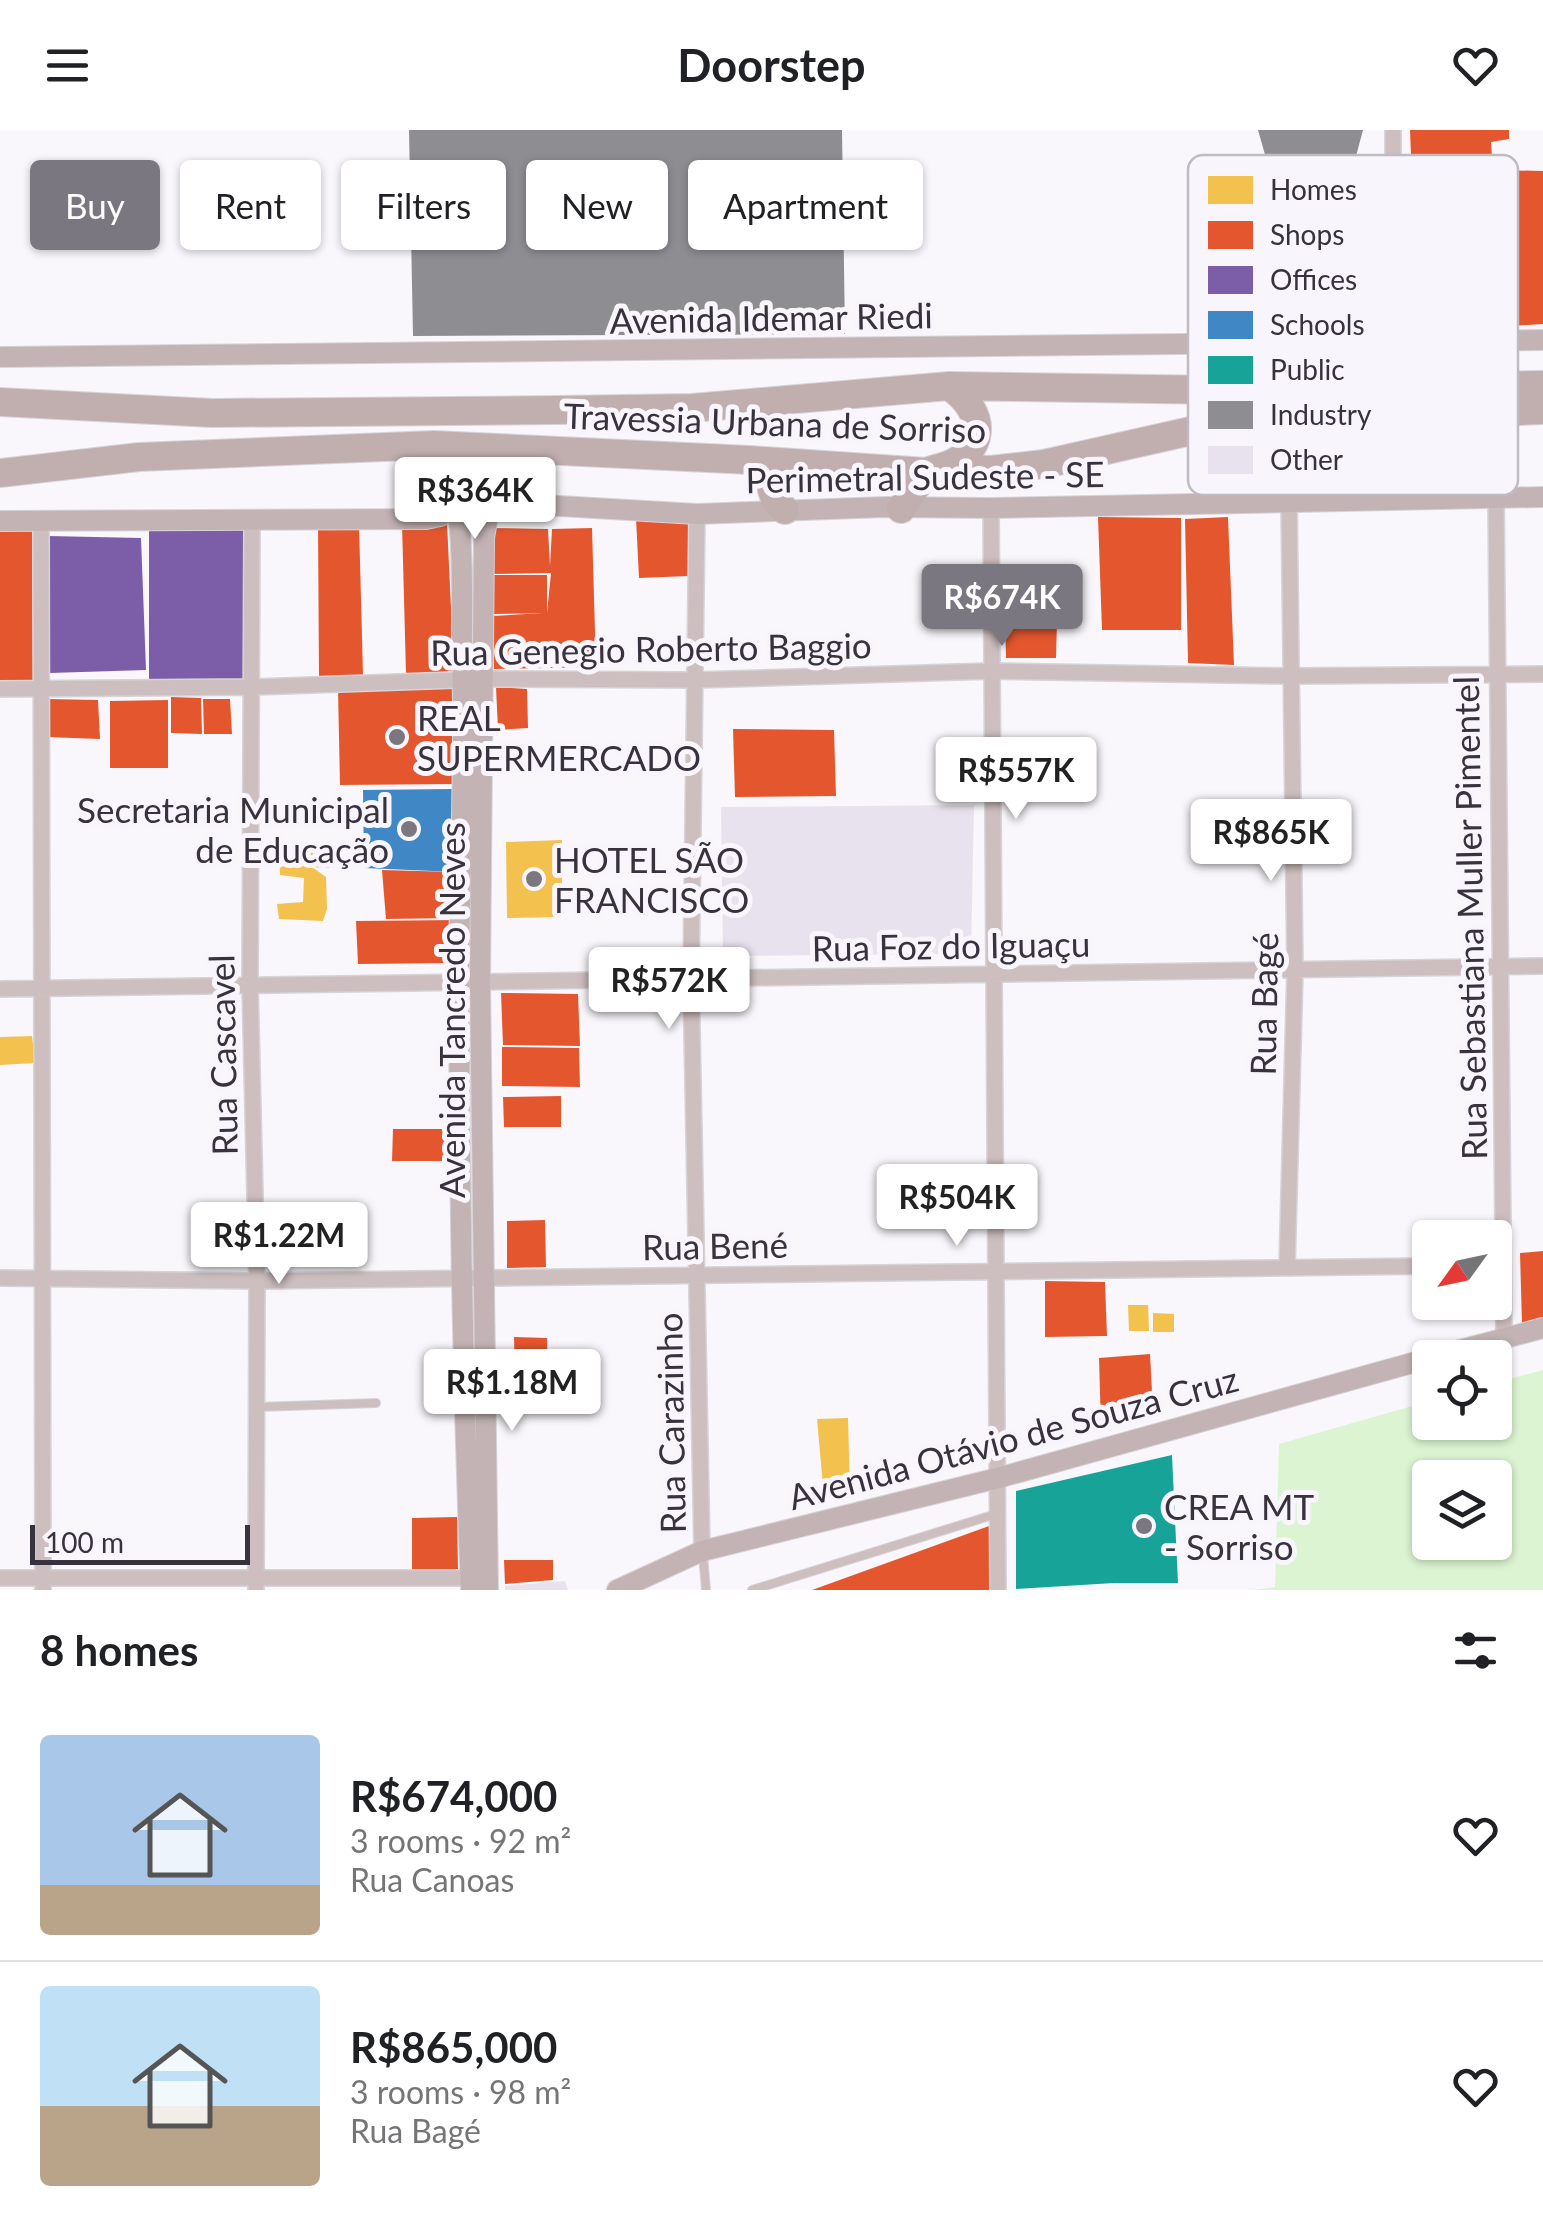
<!DOCTYPE html>
<html lang="en">
<head>
<meta charset="utf-8">
<style>
  :root { --surface:#fff; --page:#f6f6f6; --text:#202124; --muted:#757577; --line:#e0e0e0; --accent:#7b7780 }
  body { margin:0; font-family:Lato,sans-serif; background:var(--page); color:var(--text); height:100vh; display:flex; flex-direction:column; font-size:38px; white-space:nowrap }
  * { box-sizing:border-box; margin:0 }
  p { font-size:32px; color:var(--muted) }
  .icon { flex:none; width:55px; height:55px; fill:none; stroke:currentColor; stroke-width:2; stroke-linecap:round; stroke-linejoin:round }
  .map { position:relative; height:1460px; overflow:hidden }
  .sheet { display:flex; flex-direction:column; background:var(--surface); flex:1 }
  .sheet>* { flex:none }
  .top-card { position:absolute; left:30px; top:30px; width:1000px; height:90px; display:flex; gap:20px }
  .needle { width:65px; rotate:237deg }
  .fabs { position:absolute; left:1412px; top:1090px; display:grid; gap:20px }
  .fabs a { display:grid; place-items:center; width:100px; height:100px; border-radius:10px; background:var(--surface); box-shadow:0 2px 8px #0004; font-size:50px }
  .scale { position:absolute; left:30px; bottom:25px; width:220px; box-sizing:border-box; padding-left:10px; border:5px solid #37323d; border-top:0; font-size:28px; line-height:35px; white-space:nowrap; color:#37323d; -webkit-text-stroke:8px #f8f6fc; paint-order:stroke }
  .price { position:absolute; translate:-50% -85px; padding:0 22px; border-radius:10px; background:#fff; color:#222; font-size:32px; line-height:65px; filter:drop-shadow(0 2px 5px #0008) }
  .price::after { content:''; position:absolute; left:50%; top:60px; width:30px; height:22px; margin-left:-15px; background:inherit; clip-path:polygon(0 0,100% 0,50% 100%) }
  .price.selected { background:var(--accent); color:#fff }
  ul { padding:0; list-style:none }
  li { display:flex; align-items:center; gap:30px; height:250px; padding:0 40px }
  li+li { border-top:2px solid var(--line) }
  li span { display:grid; place-items:center; flex:none; width:280px; height:200px; border-radius:10px; color:#555 }
  li>.icon { margin-inline-start:auto }
  span .icon { width:120px; height:120px; fill:#fffc; stroke-width:1 }
  li b { font-size:42px }
  h2 { display:flex; justify-content:space-between; align-items:center; height:120px; padding:0 40px; font-size:42px }
  .pill { padding:0 35px; border-radius:10px; background:var(--surface); box-shadow:0 2px 8px #0004; font-size:35px; line-height:90px }
  .pill.selected { background:var(--accent); color:#fff }
  header { display:flex; justify-content:space-between; align-items:center; height:130px; padding:0 40px; background:var(--surface); font-size:45px; font-weight:700 }
  .map>svg:first-child { display:block }
  .green { fill:#dcf4d2; fill-rule:evenodd }
  .homes { fill:#f2c14e }
  .shops { fill:#e4572e }
  .offices { fill:#7b5ea7 }
  .schools { fill:#3f88c5 }
  .public { fill:#17a398 }
  .industry { fill:#8d8d92 }
  .building { fill:#e8e2ee }
  .lines { fill:none; stroke-linecap:round; stroke-linejoin:round }
  .lane-casing { stroke:#d6d4d8; stroke-width:10 }
  .street-casing { stroke:#d6d4d8; stroke-width:18 }
  .secondary-casing { stroke:#d6d4d8; stroke-width:22 }
  .highway-casing { stroke:#d6d4d8; stroke-width:30 }
  .lane { stroke:#cdbebf; stroke-width:8 }
  .street { stroke:#cdbebf; stroke-width:15 }
  .secondary { stroke:#c3b3b4; stroke-width:20 }
  .highway { stroke:#c1afb0; stroke-width:28 }
  .poi-dot { fill:#7b7780; stroke:#f8f6fc; stroke-width:4 }
  .labels { text-anchor:middle; dominant-baseline:central; stroke-width:10; stroke-linejoin:round; paint-order:stroke }
  .street-label { font-size:35px; fill:#37323d; stroke:#f8f6fc }
  .poi-label { font-size:35px; fill:#37323d; stroke:#f8f6fc; text-anchor:start }
  .key { fill:#f8f6fc; stroke:#bebbc3; stroke-width:2.5 }
  .key-label { font-size:28px; fill:#37323d }
</style>
</head>
<body>
<header><svg class="icon" aria-label="menu" viewBox="0 0 24 24"><path d="M4 6h16M4 12h16M4 18h16"/></svg>Doorstep<svg class="icon" aria-label="heart" viewBox="0 0 24 24"><path d="M12 20l-8-8c-3-5 5-10 8-4 3-6 11-1 8 4z"/></svg></header>
<div class="map">
<svg width="1543" height="1460" viewBox="0 0 1543 1460">
  <rect width="100%" height="100%" fill="#f9f7fb"/>
  <!-- green -->
  <path class="green" d="M1543,1240v220h-290l22,-3 4,-143 151,-43v21h65v-39zM1430,1348h65v64h-65z"/>
  <!-- homes -->
  <path class="homes" d="M562,710v77l-55,1 -1,-76z
    M279,718h48l2,20 -17,-1 14,10 1,32 -4,12 -44,-2 -2,-15 26,-2 1,-24 -24,-3z
    M32,906l3,27 -35,2v-28z
    M1128,1175h20l1,26h-20z
    M1153,1183l21,1v18h-21z
    M848,1288l2,76 -26,3 -7,-78z"/>
  <!-- shops -->
  <path class="shops" d="M1410,0h99v9l-18,3 2,28 50,1v153l-125,8z
    M1098,387l83,1v112h-79z
    M1228,387l6,148 -46,-2 -3,-144z
    M636,388l53,2v56l-50,2z
    M402,393h45l7,148 -48,3z
    M318,394h41l4,151 -44,2z
    M0,396h32l1,160h-33z
    M490,398l58,1 2,37 2,-37 40,-1 4,139 -102,2 -1,-53 51,-3 -51,1 -1,-39h55v38l4,-40 -60,1z
    M1007,462l49,2v23h-49z
    M1005,490l52,1 -1,37h-50z
    M496,557l31,2 1,39 -30,2z
    M455,558v96l-115,1 -2,-96z
    M171,567l30,1 1,36 -31,-1z
    M46,569l52,1 2,39 -54,-2z
    M203,569h27l2,35h-28z
    M168,570v68h-58v-67z
    M733,599l101,1 2,66 -101,1z
    M382,740l74,2v46l-70,1z
    M458,790v43l-100,1 -2,-43z
    M501,863l77,1 2,52 -77,-1z
    M502,917l77,1 1,39 -78,-1z
    M561,966v31h-57l-1,-30z
    M393,999h56v32h-57z
    M545,1090l1,47 -39,1v-47z
    M1543,1121v67l-21,6 -2,-71z
    M1045,1151l60,1 2,54 -62,1z
    M514,1207l33,1 1,42h-33z
    M1150,1224l3,56 -52,17 -2,-69z
    M586,1251v20h-70v-19z
    M457,1387l1,52h-46v-51z
    M989,1396v64h-177z
    M504,1430h49v20l-48,4z"/>
  <!-- offices -->
  <path class="offices" d="M149,392l96,1 2,158 -98,2z
    M48,406l93,2 5,132 -96,3z"/>
  <!-- schools -->
  <path class="schools" d="M453,659l3,83 -92,-4 -1,-78z"/>
  <!-- public -->
  <path class="public" d="M1172,1325l6,128h-64l-98,6v-98z"/>
  <!-- industry -->
  <path class="industry" d="M409,0h433l3,204 -432,2z
    M1258,0h105l-7,26 -12,13 -16,9 -17,3 -17,-3 -16,-8 -12,-12z"/>
  <!-- building -->
  <path class="building" d="M974,675l-3,149 -248,2 -2,-149z
    M565,1451l3,9h-63v-4z"/>
  <g class="lines">
    <!-- lane casing -->
    <g class="lane-casing">
      <path id="lane" d="M258,1277l118,-4
        M703,1425l3,35
        M752,1460l244,-76"/>
    </g>
    <!-- street casing -->
    <g class="street-casing">
      <path id="street" d="M1393,213v-213
        M1496,368l8,839
        M991,378l7,1082
        M697,384l-6,465 11,572
        M252,390l-2,464 7,297 -1,309
        M41,391l2,1069
        M0,559l252,-2 233,-8 210,1 296,-9 300,5 252,-2
        M0,859l1543,-23
        M1287,1138l8,-298 -6,-469
        M0,1148l257,3 1173,-15
        M0,1448h470"/>
    </g>
    <!-- secondary casing -->
    <g class="secondary-casing">
      <path id="secondary" d="M0,227l1543,-17
        M434,315c35,35 27,155 28,206 4,111 -3,222 -3,333 0,202 4,404 12,606
        M489,372l208,12 188,-7 106,1 552,-11
        M0,391l426,-2 14,-3 18,-12
        M1430,1228l113,-30
        M488,1460l-8,-608 4,-445c2,-11 5,-23 5,-34 0,-33 -3,-38 29,-54
        M617,1460l85,-39 296,-73 432,-120"/>
    </g>
    <!-- highway casing -->
    <g class="highway-casing">
      <path id="highway" d="M0,272l212,11 346,-3 134,-2 257,-22 271,4 323,-5
        M750,330l16,13 10,29 9,8
        M939,338c49,-13 49,-56 10,-82
        M0,343l139,-16 295,-12 316,15 176,12 12,-4 53,2 53,-6 178,-40 321,-14
        M901,379l25,-37"/>
    </g>
    <!-- lane -->
    <use href="#lane" class="lane"/>
    <!-- street -->
    <use href="#street" class="street"/>
    <!-- secondary -->
    <use href="#secondary" class="secondary"/>
    <!-- highway -->
    <use href="#highway" class="highway"/>
  </g>
  <!-- markers -->
  <g class="poi-dot">
    <circle cx="397" cy="607" r="10"/>
    <circle cx="409" cy="699" r="10"/>
    <circle cx="534" cy="749" r="10"/>
    <circle cx="1144" cy="1396" r="10"/>
  </g>
  <g class="labels">
    <!-- street labels -->
    <g class="street-label">
      <text transform="translate(771 187) rotate(-1)">Avenida Idemar Riedi</text>
      <text transform="translate(775 292) rotate(2)">Travessia Urbana de Sorriso</text>
      <text transform="translate(925 346) rotate(-1)">Perimetral Sudeste - SE</text>
      <text transform="translate(651 518) rotate(-1)">Rua Genegio Roberto Baggio</text>
      <text transform="translate(1469 788) rotate(-91)">Rua Sebastiana Muller Pimentel</text>
      <text transform="translate(951 815) rotate(-1)">Rua Foz do Iguaçu</text>
      <text transform="translate(1263 874) rotate(-89)">Rua Bagé</text>
      <text transform="translate(451 880) rotate(-90)">Avenida Tancredo Neves</text>
      <text transform="translate(222 925) rotate(-91)">Rua Cascavel</text>
      <text transform="translate(715 1115) rotate(-1)">Rua Bené</text>
      <text transform="translate(670 1293) rotate(-91)">Rua Carazinho</text>
      <text transform="translate(1013 1307) rotate(-15)">Avenida Otávio de Souza Cruz</text>
    </g>
    <!-- poi labels -->
    <g class="poi-label">
      <text x="417" y="587">REAL<tspan x="417" dy="40">SUPERMERCADO</tspan></text>
      <text x="389" y="679" text-anchor="end">Secretaria Municipal<tspan x="389" dy="40">de Educação</tspan></text>
      <text x="554" y="729">HOTEL SÃO<tspan x="554" dy="40">FRANCISCO</tspan></text>
      <text x="1164" y="1376">CREA MT<tspan x="1164" dy="40">- Sorriso</tspan></text>
    </g>
  </g>
  <!-- legend -->
  <rect x="1188" y="25" width="330" height="340" rx="15" class="key"/>
  <rect x="1208" y="46" width="45" height="28" fill="#f2c14e"/>
  <rect x="1208" y="91" width="45" height="28" fill="#e4572e"/>
  <rect x="1208" y="136" width="45" height="28" fill="#7b5ea7"/>
  <rect x="1208" y="181" width="45" height="28" fill="#3f88c5"/>
  <rect x="1208" y="226" width="45" height="28" fill="#17a398"/>
  <rect x="1208" y="271" width="45" height="28" fill="#8d8d92"/>
  <rect x="1208" y="316" width="45" height="28" fill="#e8e2ee"/>
  <g class="key-label">
    <text x="1270" y="70">Homes</text>
    <text x="1270" y="115">Shops</text>
    <text x="1270" y="160">Offices</text>
    <text x="1270" y="205">Schools</text>
    <text x="1270" y="250">Public</text>
    <text x="1270" y="295">Industry</text>
    <text x="1270" y="340">Other</text>
  </g>
</svg>
<div class="fabs">
<a><svg class="needle" viewBox="-14 -14 28 28"><path d="M0-13l5 13h-10z" fill="#e53935"/><path d="M0 13l5-13h-10z" fill="#757577"/></svg></a>
<a><svg class="icon" aria-label="locate" viewBox="0 0 24 24"><circle cx="12" cy="12" r="6"/><path d="M12 2v4M12 18v4M2 12h4M18 12h4"/></svg></a>
<a><svg class="icon" aria-label="layers" viewBox="0 0 24 24"><path d="M12 4l9 5-9 5-9-5zM3 14l9 5 9-5"/></svg></a>
</div>
<div class="scale">100 m</div>
<b class="price" style="left:475px;top:412px">R$364K</b>
<b class="price selected" style="left:1002px;top:519px">R$674K</b>
<b class="price" style="left:1016px;top:692px">R$557K</b>
<b class="price" style="left:1271px;top:754px">R$865K</b>
<b class="price" style="left:669px;top:902px">R$572K</b>
<b class="price" style="left:957px;top:1119px">R$504K</b>
<b class="price" style="left:279px;top:1157px">R$1.22M</b>
<b class="price" style="left:512px;top:1304px">R$1.18M</b>
<div class="top-card">
<a class="pill selected">Buy</a>
<a class="pill">Rent</a>
<a class="pill">Filters</a>
<a class="pill">New</a>
<a class="pill">Apartment</a>
</div>
</div>
<section class="sheet">
<h2>8 homes<svg class="icon" aria-label="filters" viewBox="0 0 24 24"><path d="M4 7h16M4 17h16"/><circle cx="9" cy="7" r="2"/><circle cx="15" cy="17" r="2"/></svg></h2>
<ul>
<li><span style="background:linear-gradient(#a9c7e8 75%,#b9a48a 0)"><svg class="icon" aria-label="home" viewBox="0 0 24 24"><path d="M3 11l9-7 9 7M6 9v11h12V9"/></svg></span><div><b>R$674,000</b><p>3 rooms · 92 m²</p><p>Rua Canoas</p></div><svg class="icon" aria-label="heart" viewBox="0 0 24 24"><path d="M12 20l-8-8c-3-5 5-10 8-4 3-6 11-1 8 4z"/></svg></li>
<li><span style="background:linear-gradient(#bfe0f5 60%,#b9a48a 0)"><svg class="icon" aria-label="home" viewBox="0 0 24 24"><path d="M3 11l9-7 9 7M6 9v11h12V9"/></svg></span><div><b>R$865,000</b><p>3 rooms · 98 m²</p><p>Rua Bagé</p></div><svg class="icon" aria-label="heart" viewBox="0 0 24 24"><path d="M12 20l-8-8c-3-5 5-10 8-4 3-6 11-1 8 4z"/></svg></li>
</ul>
</section>
</body>
</html>
